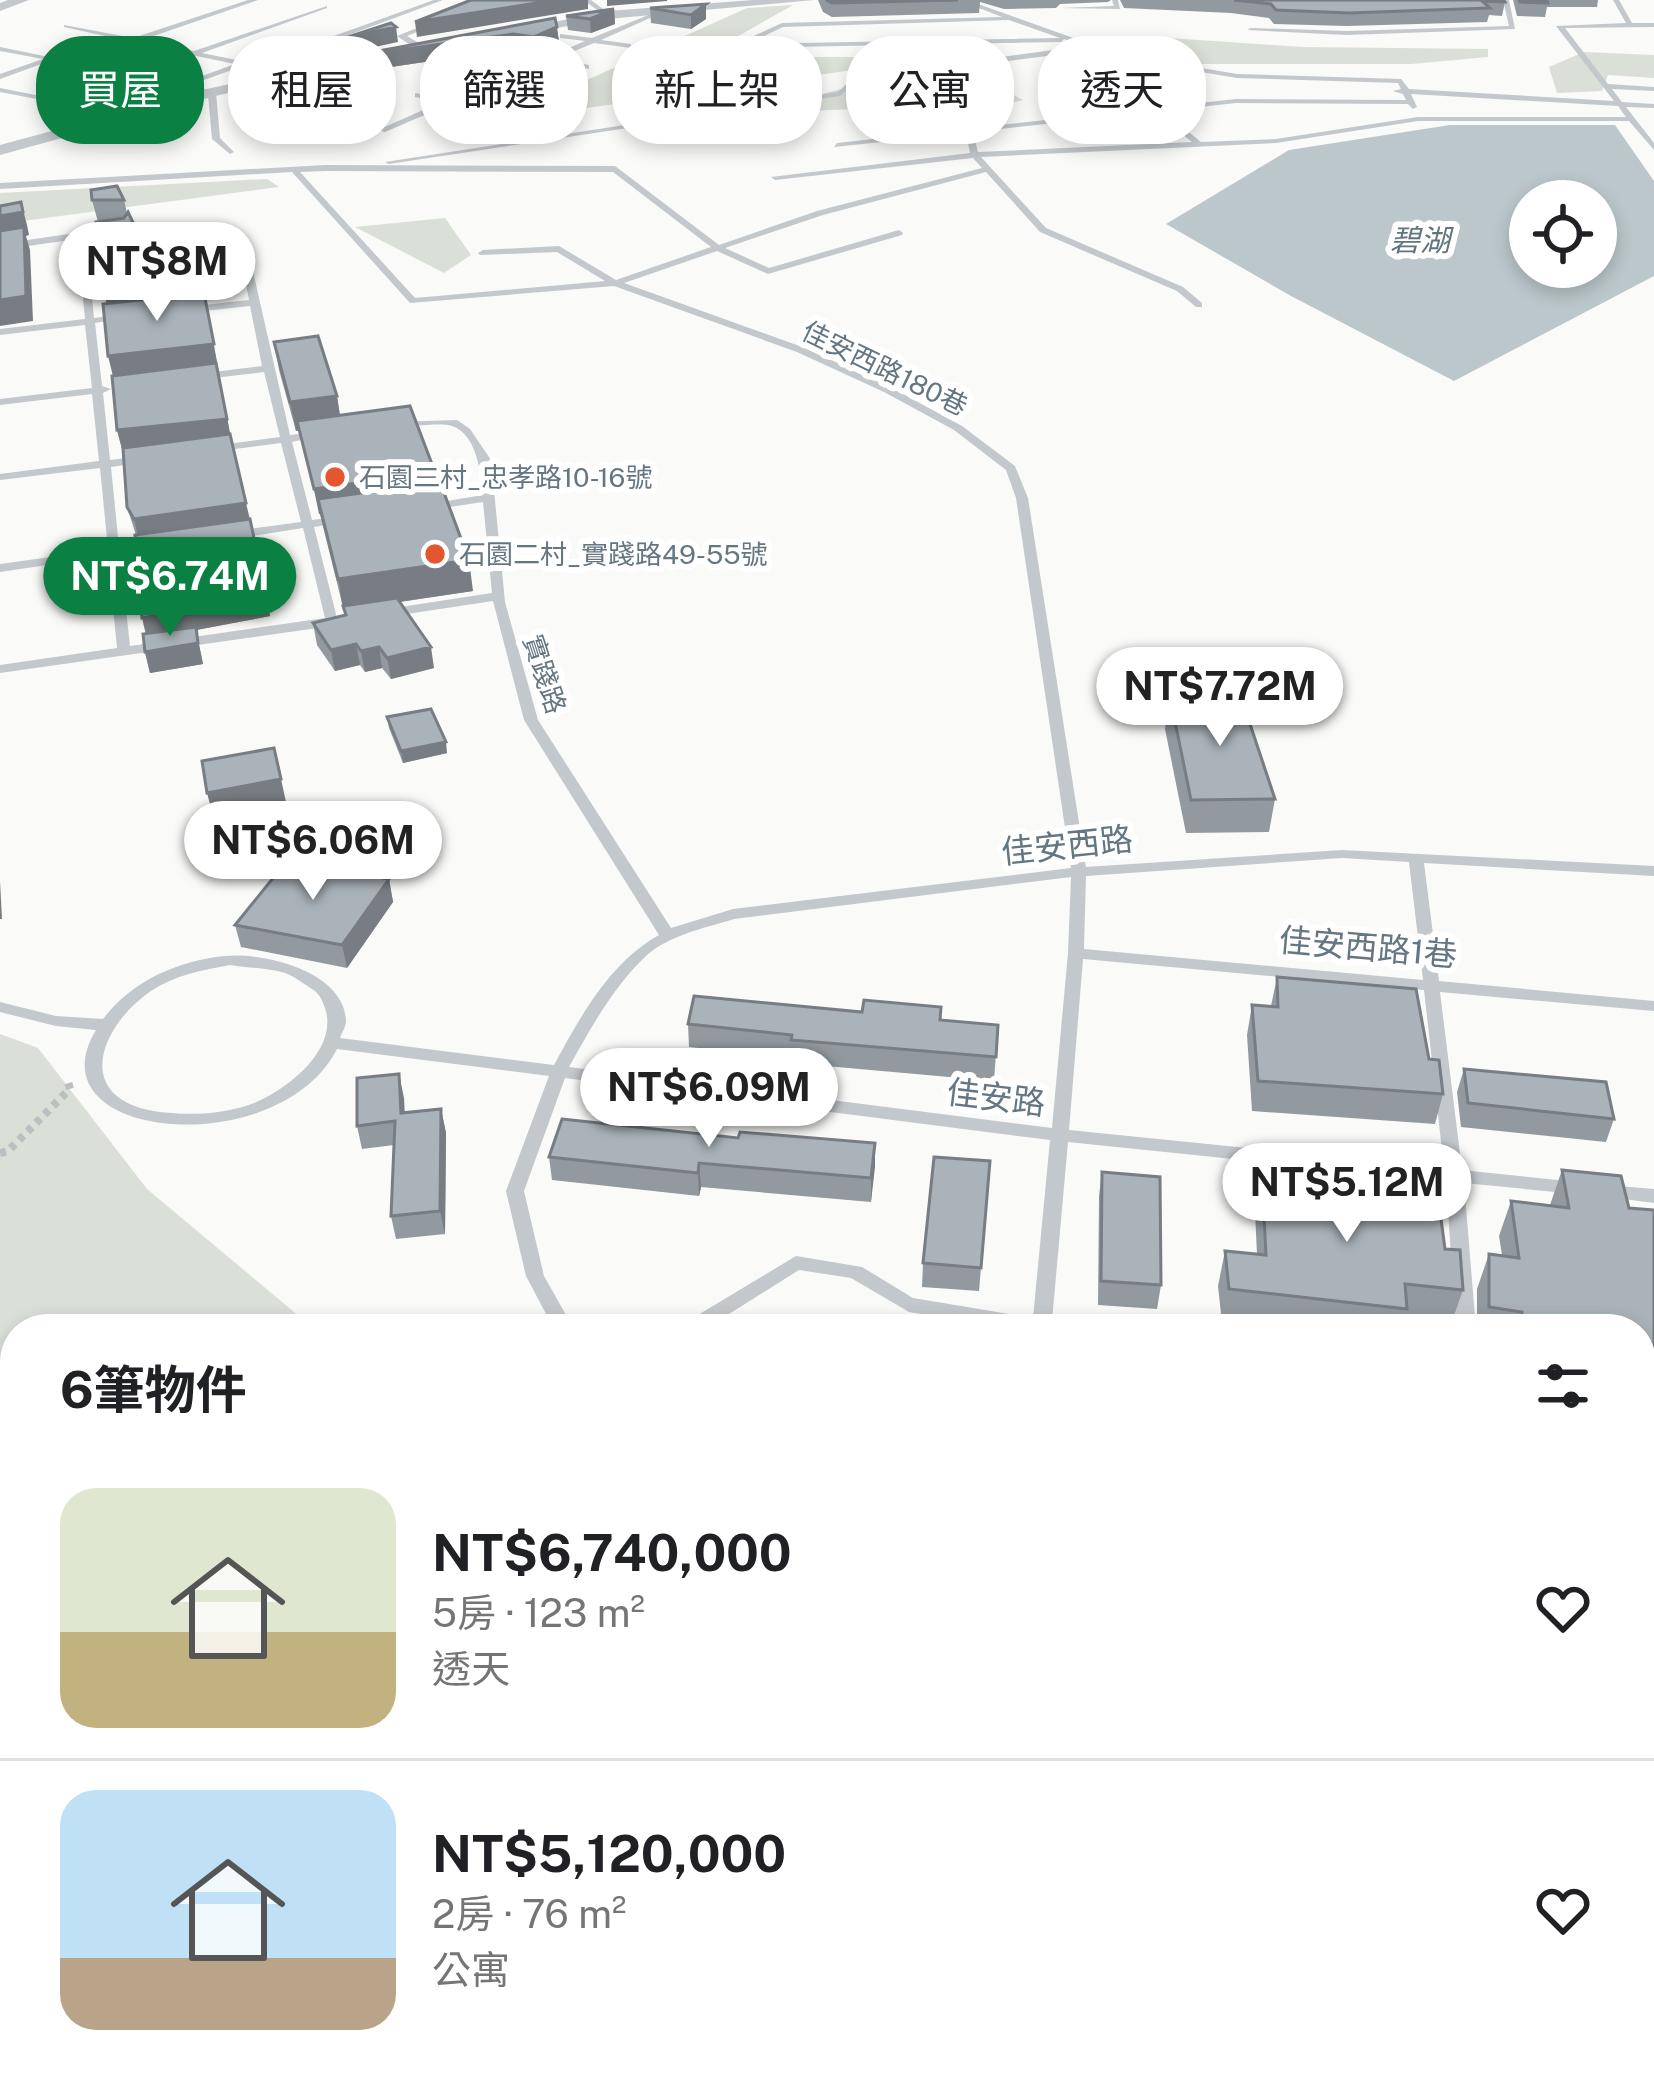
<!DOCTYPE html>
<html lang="zh-TW">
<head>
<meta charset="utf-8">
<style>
  :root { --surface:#fff; --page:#f2f2f2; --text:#202124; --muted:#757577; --line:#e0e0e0; --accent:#0b8043 }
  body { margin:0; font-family:"Public Sans","Noto Sans TC",sans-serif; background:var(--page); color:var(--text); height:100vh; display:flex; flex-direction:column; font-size:45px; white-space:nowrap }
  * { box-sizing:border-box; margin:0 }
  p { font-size:39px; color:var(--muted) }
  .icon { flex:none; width:66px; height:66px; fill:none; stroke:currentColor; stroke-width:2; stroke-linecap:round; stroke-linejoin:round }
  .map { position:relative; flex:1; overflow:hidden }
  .side { position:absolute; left:0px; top:1314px; width:1656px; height:771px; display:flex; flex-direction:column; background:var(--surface); border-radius:48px 48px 0 0; box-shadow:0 6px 18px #0003 }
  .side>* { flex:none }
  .banner { position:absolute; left:36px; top:36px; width:1584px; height:108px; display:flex; gap:24px }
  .buttons { position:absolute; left:1509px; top:180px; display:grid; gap:24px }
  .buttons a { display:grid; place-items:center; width:108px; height:108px; border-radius:50%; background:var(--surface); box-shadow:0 6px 18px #0003; font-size:60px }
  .price { position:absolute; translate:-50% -102px; padding:0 27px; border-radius:42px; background:#fff; color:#222; font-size:39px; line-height:78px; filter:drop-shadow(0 3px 6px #0008) }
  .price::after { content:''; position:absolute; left:50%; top:72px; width:36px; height:27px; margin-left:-18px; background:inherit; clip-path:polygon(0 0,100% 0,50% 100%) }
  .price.active { background:var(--accent); color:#fff }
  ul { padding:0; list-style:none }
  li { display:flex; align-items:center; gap:36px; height:300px; padding:0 60px }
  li+li { border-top:3px solid var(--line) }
  li span { display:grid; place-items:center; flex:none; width:336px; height:240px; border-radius:36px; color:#555 }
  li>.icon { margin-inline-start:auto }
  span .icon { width:144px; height:144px; fill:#fffc; stroke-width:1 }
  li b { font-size:51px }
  h2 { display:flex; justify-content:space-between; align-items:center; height:144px; padding:0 60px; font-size:51px }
  .tag { padding:0 42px; border-radius:48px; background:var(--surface); box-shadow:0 6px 18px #0003; font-size:42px; line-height:108px }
  .tag.active { background:var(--accent); color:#fff }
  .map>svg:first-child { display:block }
  .green { fill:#dadfd7 }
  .water { fill:#bbc7cb; fill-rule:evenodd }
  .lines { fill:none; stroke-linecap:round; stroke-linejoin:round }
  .path { stroke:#bbbfc2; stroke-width:8; stroke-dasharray:6 6; stroke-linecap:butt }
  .lane { fill:#c3c8cc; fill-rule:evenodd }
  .street { fill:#c3c8cc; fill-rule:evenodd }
  .wall { fill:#929a9f }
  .shaded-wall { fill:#777d82 }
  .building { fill:#aab3b9; stroke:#777d82; stroke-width:3 }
  .poi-dot { fill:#e4572e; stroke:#fff; stroke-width:4.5 }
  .labels { text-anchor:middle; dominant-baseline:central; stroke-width:12; stroke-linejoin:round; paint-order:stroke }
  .far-street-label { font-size:27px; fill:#657683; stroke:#fff }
  .far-poi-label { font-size:27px; fill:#657683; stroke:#fff; text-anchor:start }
  .far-water-label { font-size:30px; font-style:italic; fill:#60757c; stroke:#fff }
  .street-label { font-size:33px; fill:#657683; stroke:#fff }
</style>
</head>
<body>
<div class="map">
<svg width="1654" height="2084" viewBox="0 0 1654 2084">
  <rect width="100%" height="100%" fill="#fafaf8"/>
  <!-- green -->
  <path class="green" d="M793,5l-92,52h167l13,9 -385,55 251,-113z
    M1169,38l133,9 186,2v8l-77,7h-228z
    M1584,52l70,3v23l-46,-3 -6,16 -45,2 -8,-26z
    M899,75l23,16 71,-7 30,16 -48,13 -52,-7 -183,8z
    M267,179l12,8 -279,37v-31z
    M445,218l26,37 -27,18 -89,-46z
    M0,1034l38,14 109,141 153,128 6,12h-291v688l-15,13z
    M1641,1872l13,7v205h-1574l10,-14h1551z"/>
  <!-- water -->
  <path class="water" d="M1450,125h165l39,56v95l-200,105 -163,-85 -125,-72 123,-74zM1530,201h66v66h-66z"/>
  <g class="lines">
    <!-- path -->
    <path class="path" d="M0,1153l8,-2 62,-62 -2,-7"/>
    <!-- lane -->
    <path class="lane" d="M248,0h10l-116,40 52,11 133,-45v2l-125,45 54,11 178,-64h9l-178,66 29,6v4l-51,-10 -53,19 26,7 4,46 14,14 -4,2 -18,-15 -4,-45 -95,-19 -71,25 -42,-8v-4l41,8 128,-46 -56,-12 -113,41v-5l43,-15 -43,-8v-4l49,10 56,-21 -41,-9v-2l69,13zM177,52l58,12 -55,20 -59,-12z
      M583,0h8l20,15 -5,1z
      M958,0h9l151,54 119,20 164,5 8,10 205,12 -58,-75 70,-3 -13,-23h6l13,23h22v4l-89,1 43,56 46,3v4l-42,-2 10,13 32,2v4l-28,-1 28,36v7l-25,-29h-211l-142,22 -295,14 65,71 137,59 19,16v4h-6l-19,-16 -137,-59 -54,-60 -163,43 -98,33 44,20 130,-38 4,3 -1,2 -134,39 -51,-23 -93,32 181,65 87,40 70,38 53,40 13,32 58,369 256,-17 312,16v10l-230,-13 15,118 215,20v10l-214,-19 22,178 114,12 6,1 3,5 -3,5 -6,1 -112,-11 12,146h-20l-10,-148 -378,-39 -16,179 12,3 3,5h-56l-102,-17 -58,-34 -52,-8 -94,59h-25l3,-5 113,-68 66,11 51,31 120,20 17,-178 -485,-62 -41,113 20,85 30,53h-20l-28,-53 -20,-85 43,-115 -212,-27c-58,114 -308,92 -241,-19l-40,-4 -56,-14v-10l56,14 47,3c29,-38 74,-58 122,-63 38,-4 120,15 121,65 0,6 -4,11 -6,17l214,27c26,-48 56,-103 105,-130l-135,-215 -31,-119 -106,16 -6,-4 6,-4 105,-16 -9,-91 -54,8 -6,-3 6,-3 54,-9c-2,-21 -6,-61 -31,-69 -14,-4 -44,2 -60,1l-1,-2 5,-3 61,-2 13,9 21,31 14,142 33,118 133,208 62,-19 338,-41 -55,-370 -10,-28 -52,-40 -70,-38 -87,-40 -183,-66 -204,17 -118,-131 -292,17v-6l325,-18 290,1 104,79 98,-34 165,-43 -9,-10 -198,22 -4,-3 199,-24 -4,-20 -132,14 3,-4 399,-44 170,1 -3,-6 -10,-3 8,-2 -3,-6 -161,-5 -120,-20 -25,-8 -236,31 -16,15 -451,68 -4,-2 453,-70 16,-15 229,-31 -19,-7 -3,3 -325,6 -4,-2 50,-23 220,-6zM1009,20l51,18 -313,6 36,-17zM1411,94l207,12 8,11h-208l-142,22 -75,3 -38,-31 73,-8 172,1 5,5 4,-2zM1154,112l38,30 -214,10 -5,-20zM325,171l288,1 98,75 -95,33 -57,-34 -76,4 -5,3 2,2 77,-3 48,29 -190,17 -115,-126zM1342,858l67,4 14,118 -339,-31 2,-73zM1071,877l-3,76 -16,175 -483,-61c21,-38 45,-81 77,-111 23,-21 59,-28 88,-37zM1083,959l341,31 20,178 -375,-38zM230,965c18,3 38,3 55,8 9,3 16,9 24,14 10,6 12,10 16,21 14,41 -37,81 -71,95 -31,12 -68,13 -101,8 -82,-15 -51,-87 -2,-120 24,-16 51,-21 79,-26z
      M1112,0h6l2,9 -60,-1 54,-2z
      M1503,0h6l6,29 -168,6 -100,-5 4,-2 96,3 162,-5z
      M663,9l5,1 -67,30 30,4v4l-37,-5 -39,16 34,6v4l-41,-7 -41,18 39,7v4l-46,-8 -43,18 31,6v4l-38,-7 -65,28 -7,-2 63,-28 -26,-5v-4l33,6 43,-18 -28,-5v-4l35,6 41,-17 -24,-4v-4l31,5 39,-17 -25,-3v-4l32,4z
      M432,22l6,1 -31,13 17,10v4h-6l-21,-14z
      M117,227l3,1v4l-34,5 8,81 30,-4 5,3 -34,6 7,63 9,3 -8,4 7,67 35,-4 6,3 -6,3 -34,5 8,80 35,-5 6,4 -6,4 -34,4 10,92 195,-28 -22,-90 -70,11 -6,-4 6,-4 68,-9 -20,-79 -69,9 -5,-3 5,-3 68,-9 -16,-65 -67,8 -5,-3 5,-3 65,-8 -12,-60 -64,7 -5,-3 5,-3 63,-7 -12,-64 4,-3 4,3 45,199 27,-3 5,3 -30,7 20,78 32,-4 6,3 -6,3 -30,5 24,95 -6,4 -332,47v-8l117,-17 -9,-92 -108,16v-8l108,-15 -8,-81 -100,12v-6l99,-13 -7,-67 -92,11v-6l92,-11 -7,-63 -85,10v-6l85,-10 -8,-80 -77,11v-6z
      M1607,1185l47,4v14l-53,-7 -3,-5 3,-5z
      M1641,1379l13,1v16l-13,-1z
      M1641,1614l13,2v20l-13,-2z"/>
    <!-- street -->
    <path class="street" d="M8,0h21l-29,11v-8z
      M753,0h61l-206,19 -91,16 -7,-4 98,-20z
      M383,50l5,7 -173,39 -215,59v-10l207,-56z"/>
  </g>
  <!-- wall -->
  <path class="wall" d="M818,0h293l-3,2 -48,2 -4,4 -52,1 -24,-7 -1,11 -147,4 -9,-5z
    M1120,0h384l1,2 -3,14 -13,-1 -2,7 -140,4 -73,-2 -5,-6 -38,-5 -107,-5z
    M1513,0h85l-1,7h-50l-2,10 -28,-1z
    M650,8l56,11 -15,10 -40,-6z
    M614,9l1,15 -24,9 -23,-3 -2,-14z
    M555,18l4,24 -24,10 -21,-3 -171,25z
    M92,200h32l3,13 12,22 67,66 25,138 39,177 -74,14 7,34 -53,9 -5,-21 1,-18 -10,-99 -9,-28 -5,-58 -5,-19 -10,-126 -9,-82z
    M274,342l63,54 3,19 96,68 37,108 -73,11 34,66 -43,11 -9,-11 -17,4 -5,-7 -25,6 -18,-26 -4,-22 32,-8 -46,-185 -3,1 -17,-61z
    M1170,697l105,102 -6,33 -83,1 -21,-104z
    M387,717l60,36 -44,10 -14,-35z
    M389,879l4,23 -46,66 -106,-21 -6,-22z
    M1277,977l152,82 14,35 -8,30 -183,-13 -5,-76 5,-30 19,1z
    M940,1020l58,5 -4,56 -202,-18v-5l-103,-11 -1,-23z
    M1464,1069l150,50 -8,23 -145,-15 -4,-35z
    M399,1074l5,39 37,-4 5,24 -1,101 -49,5 -5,-23 3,-71 -32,4 -5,-23z
    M738,1138l137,5 -4,59 -170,-15 -2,9 -147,-16 -3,-23z
    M990,1161l-11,130 -57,-4 1,-24z
    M1562,1170l67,38 25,2v165h-13v-46h-164v-40l12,-35 13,1 -3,-19 12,-35 39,4z
    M1102,1172l59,113 -4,24 -59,-4 1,-109z
    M1262,1177l183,72 18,41 -12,34 -48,-4 -2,9h-132l-47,-6 -4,-37 7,-35 32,3 -2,-42z"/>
  <!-- shaded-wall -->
  <path class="shaded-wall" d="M556,0h32v9l-171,28 -2,-15z
    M607,0h60v1l-60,5z
    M706,4v15l-15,10v-14z
    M614,9l1,15 -24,9 -1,-14z
    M396,27l2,15 -51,11 -2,-15z
    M557,27l2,15 -24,10 -1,-15z
    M513,34l1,15 -171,25 -2,-16z
    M21,202l6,23 2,10 -3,1 4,14 3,71 -33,5v-110z
    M202,282l29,157 -109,10 -5,-19 -3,-50 -6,-24 1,-44 -5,-18z
    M337,396l4,28 -45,7 -6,-29z
    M435,472l4,25 -120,17 -5,-25z
    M246,503l5,21 -112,16 -5,-21z
    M469,560l4,31 -130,19 -5,-31z
    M266,595l4,21 -74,14 7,34 -53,9 -5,-21 2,-13 -5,-21z
    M356,644l4,21 -25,6 -4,-21z
    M379,647l3,21 -17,4 -4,-21z
    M431,647l3,21 -43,11 -4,-21z
    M446,742l1,11 -44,10 -2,-12z
    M281,779l5,23 -73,13 -6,-22z
    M389,879l4,23 -46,66 -5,-23z
    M0,881l2,38h-2z
    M399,1074l5,24 2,39 -5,-24z
    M441,1109l5,24 -1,101 -5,-23z
    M875,1143v24l-4,35v-24z
    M699,1163l2,24 -2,9 -1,-23z"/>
  <!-- building -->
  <path class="building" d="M471,0h85l-141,22z
    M826,0h132l-126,3z
    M1234,0h270l1,2 -23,-1 8,7 -141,5 -73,-3 -5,-6z
    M1519,0h28l1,3 -28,-1z
    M706,4l-15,11 -41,-7z
    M614,9l-24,10 -24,-3 40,-6z
    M555,18l2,9 -23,10 -21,-3 -172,24z
    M391,23l5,4 -51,11z
    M117,186l7,14h-32l-1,-10z
    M21,202l2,10 -23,4v-10z
    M128,212l11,23 51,-6 12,53 -98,12 -8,-72 28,-4z
    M24,227l2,69 -26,4v-69z
    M204,293l10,51 -106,12 -5,-52z
    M318,336l19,60 -47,6 -16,-60z
    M216,363l11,56 -110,11 -5,-54z
    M410,406l25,66 -121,17 -17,-68z
    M230,434l16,69 -112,16 -7,-12 -4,-59z
    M440,482l29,78 -131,19 -20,-80z
    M250,519l16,76 -124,23 -7,-83z
    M397,598l34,49 -44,11 -8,-11 -18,4 -5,-7 -25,6 -18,-27 33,-8 -3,-9z
    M196,627l2,16 -53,9 -2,-18z
    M1240,694l35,105 -84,1 -21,-103z
    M431,709l15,33 -45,9 -14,-34z
    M274,748l7,31 -74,14 -5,-32z
    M286,862l103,17 -47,66 -107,-20z
    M1277,977l139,12 13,70 10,1 4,34 -185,-13 -6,-76 26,2z
    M694,996l168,16 2,-12 77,7 -1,13 58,5 -2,32 -205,-17 1,-5 -104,-11z
    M1464,1069l142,13 8,37 -146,-16z
    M399,1074l2,39 40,-4 -1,102 -49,5 4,-95 -38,5v-48z
    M562,1119l176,19 2,-6 135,11 -4,35 -172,-15 -1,10 -149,-16z
    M934,1157l56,4 -9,107 -58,-5z
    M1562,1170l59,6 8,32 25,2v134l-2,3h-7l-2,-8h-2v-10h-90l-27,-3 -2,-14 -33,-5v-53l30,4 -8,-57 58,7z
    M1102,1172l58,5 1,108 -60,-4z
    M1262,1177l176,19 7,53 15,1 3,40 -58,-6 2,25 -178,-20 -4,-38 41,4z"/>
  <!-- markers -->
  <g class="poi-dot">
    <circle cx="335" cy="477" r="12"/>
    <circle cx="435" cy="554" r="12"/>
  </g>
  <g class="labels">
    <!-- far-street labels -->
    <g class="far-street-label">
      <text transform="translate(885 368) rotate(26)">佳安西路180巷</text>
      <text transform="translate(545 674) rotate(72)">實踐路</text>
    </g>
    <!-- far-poi labels -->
    <g class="far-poi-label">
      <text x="359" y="477">石園二村_忠孝路10-16號</text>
      <text x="459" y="554">石園二村_實踐路49-55號</text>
    </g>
    <!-- far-water labels -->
    <g class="far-water-label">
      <text x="1420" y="240">碧湖</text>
    </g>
    <!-- street labels -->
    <g class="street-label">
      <text transform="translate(1067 845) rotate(-6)">佳安西路</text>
      <text transform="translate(1368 947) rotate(5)">佳安西路1巷</text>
      <text transform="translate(996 1097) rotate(7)">佳安路</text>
    </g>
  </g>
</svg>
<div class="buttons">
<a><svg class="icon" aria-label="locate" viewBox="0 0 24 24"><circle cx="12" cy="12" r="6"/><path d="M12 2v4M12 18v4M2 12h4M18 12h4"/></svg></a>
</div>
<b class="price" style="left:157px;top:324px">NT$8M</b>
<b class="price active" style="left:170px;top:639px">NT$6.74M</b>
<b class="price" style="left:1220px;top:749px">NT$7.72M</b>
<b class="price" style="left:313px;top:903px">NT$6.06M</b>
<b class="price" style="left:709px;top:1150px">NT$6.09M</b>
<b class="price" style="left:1347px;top:1245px">NT$5.12M</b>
<div class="banner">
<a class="tag active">買屋</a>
<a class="tag">租屋</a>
<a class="tag">篩選</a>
<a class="tag">新上架</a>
<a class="tag">公寓</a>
<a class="tag">透天</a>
</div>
<section class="side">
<h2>6筆物件<svg class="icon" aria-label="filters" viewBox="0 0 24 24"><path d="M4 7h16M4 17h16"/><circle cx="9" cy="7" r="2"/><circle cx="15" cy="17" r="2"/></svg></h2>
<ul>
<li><span style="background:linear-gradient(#dfe7d0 60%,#c2b280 0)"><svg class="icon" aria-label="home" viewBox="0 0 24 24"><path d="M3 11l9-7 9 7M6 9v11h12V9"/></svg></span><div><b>NT$6,740,000</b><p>5房 · 123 m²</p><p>透天</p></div><svg class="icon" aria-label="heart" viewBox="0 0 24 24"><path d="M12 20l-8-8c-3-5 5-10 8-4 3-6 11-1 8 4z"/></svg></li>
<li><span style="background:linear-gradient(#bfe0f5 70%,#b9a48a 0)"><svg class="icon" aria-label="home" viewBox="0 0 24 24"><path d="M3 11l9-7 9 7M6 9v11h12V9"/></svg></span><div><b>NT$5,120,000</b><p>2房 · 76 m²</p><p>公寓</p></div><svg class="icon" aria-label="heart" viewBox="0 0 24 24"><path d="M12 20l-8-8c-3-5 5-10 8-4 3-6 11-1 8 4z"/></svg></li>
</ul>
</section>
</div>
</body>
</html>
